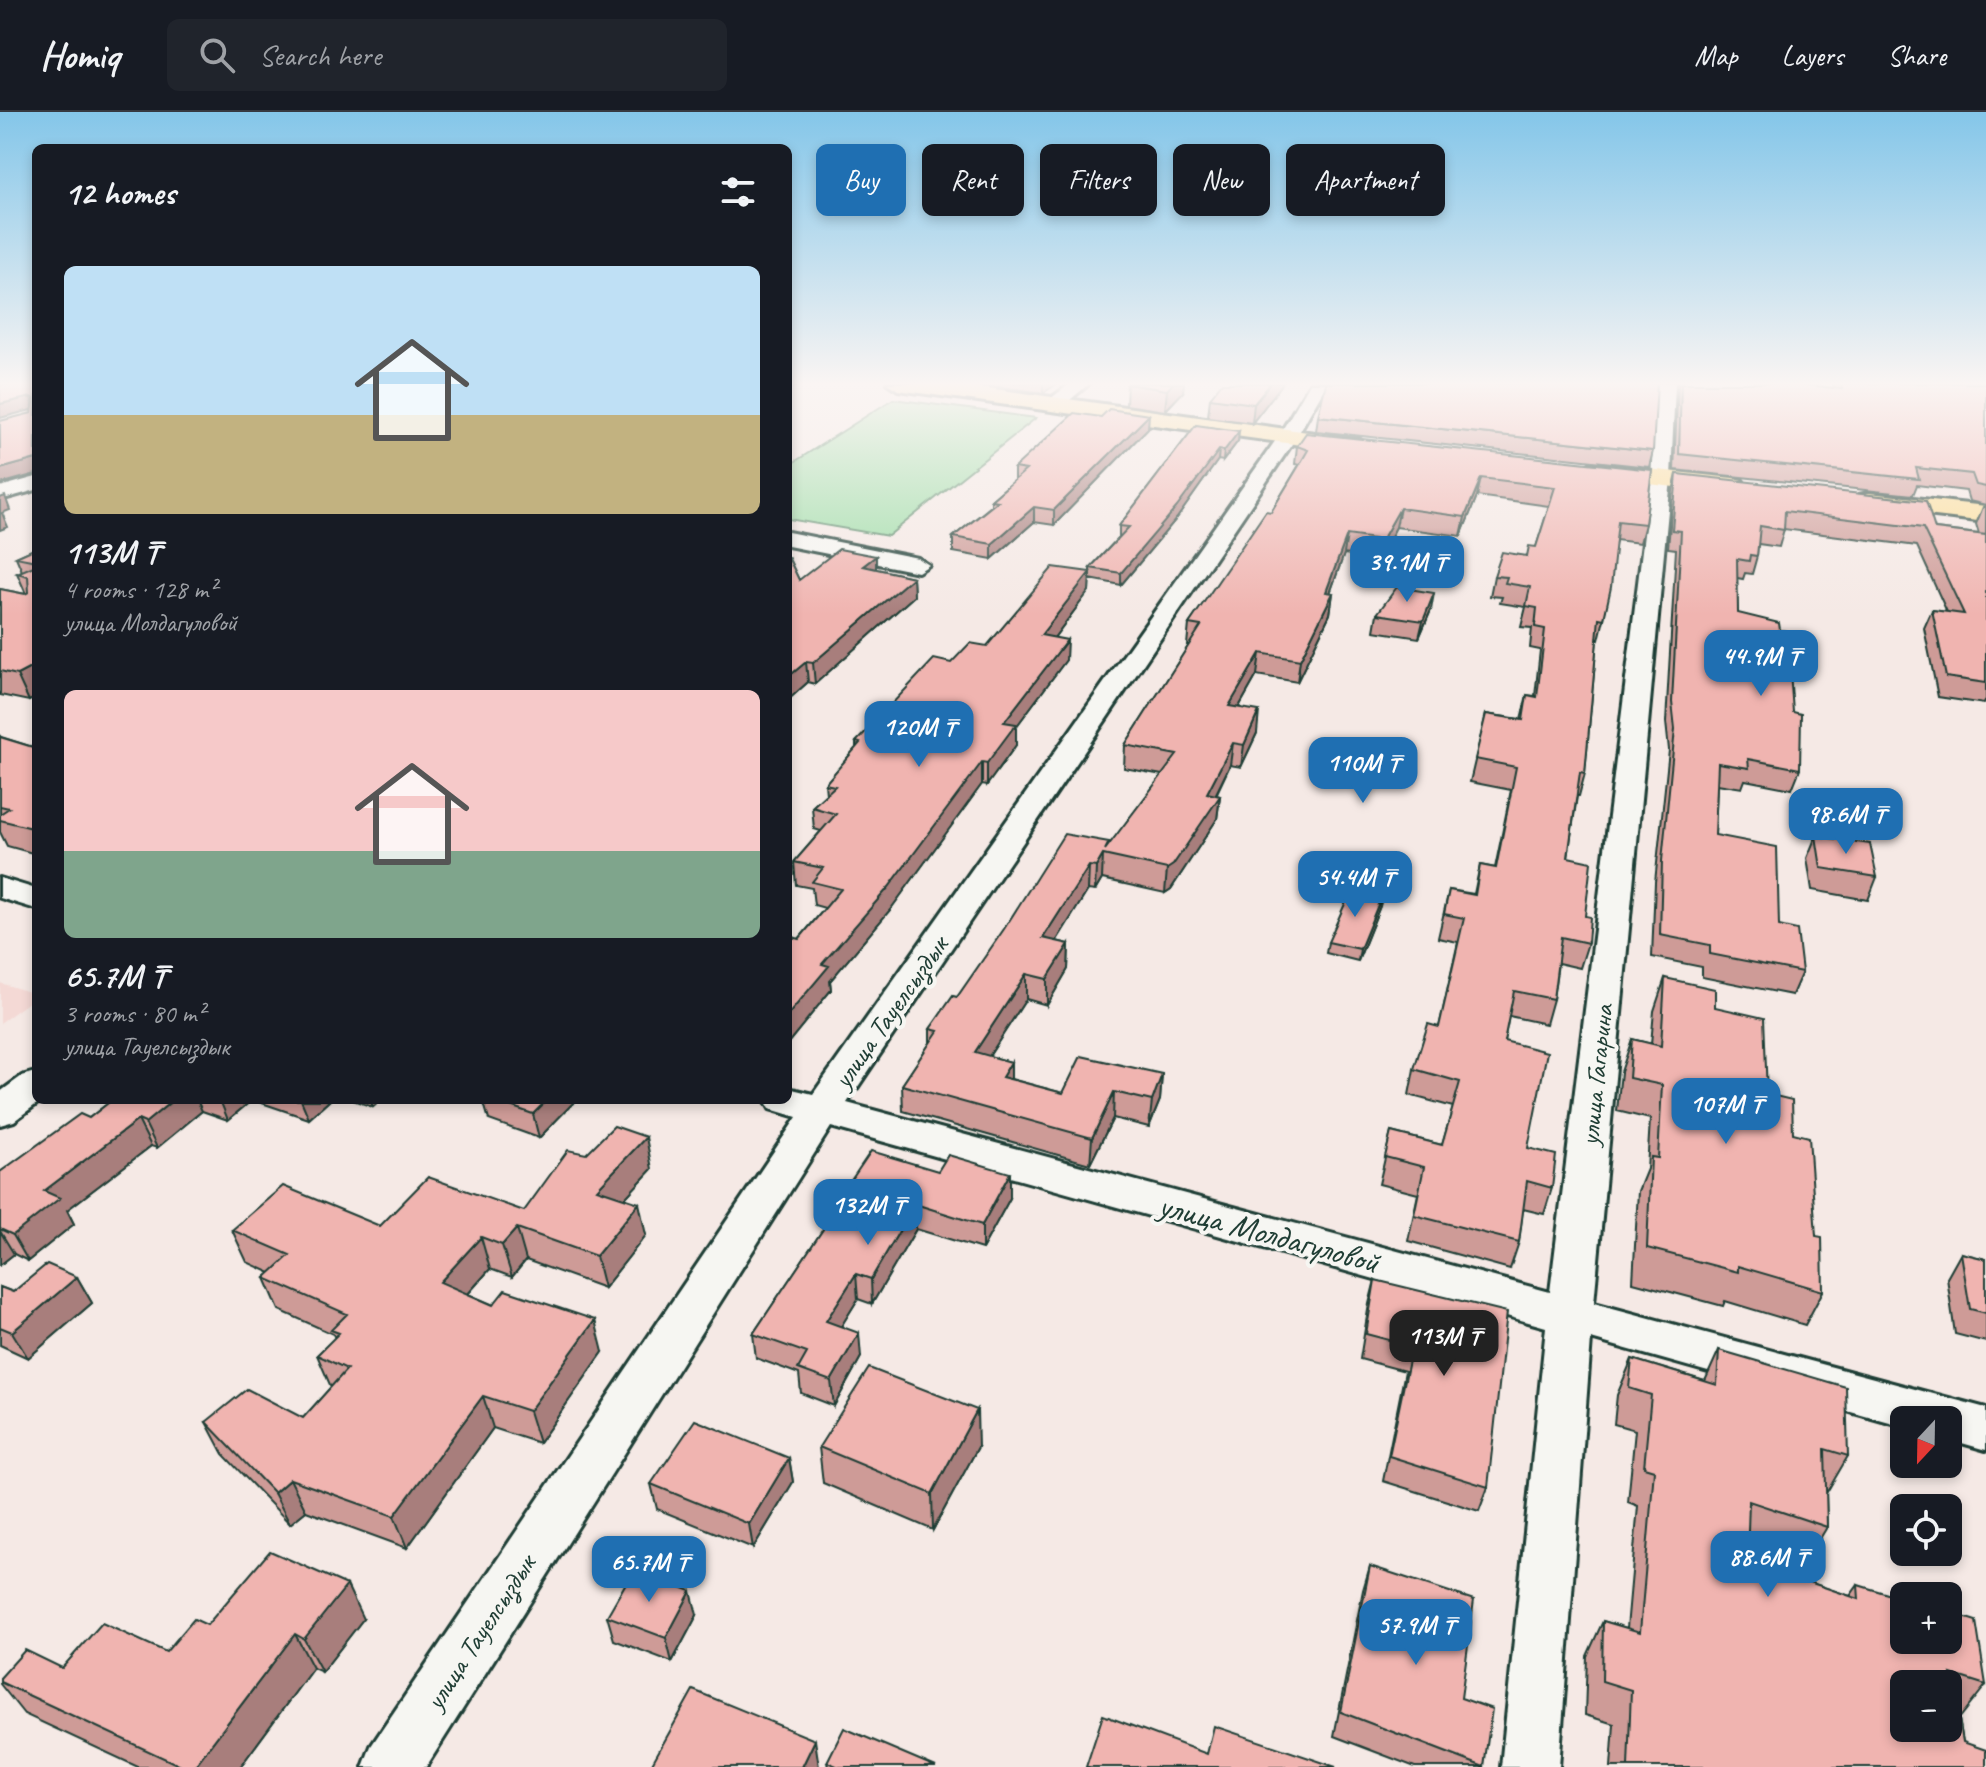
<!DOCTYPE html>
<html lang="en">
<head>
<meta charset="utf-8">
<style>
  :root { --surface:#171b24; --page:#20242c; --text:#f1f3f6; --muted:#9ea1a6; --line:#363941; --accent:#1f6fb2 }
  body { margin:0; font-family:Caveat,sans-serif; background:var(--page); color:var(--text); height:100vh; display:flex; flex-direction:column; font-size:30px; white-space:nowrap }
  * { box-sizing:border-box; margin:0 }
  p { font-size:26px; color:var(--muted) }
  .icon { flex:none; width:44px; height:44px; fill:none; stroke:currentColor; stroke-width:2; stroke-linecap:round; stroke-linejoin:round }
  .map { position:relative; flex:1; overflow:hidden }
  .details { position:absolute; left:32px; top:32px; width:760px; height:960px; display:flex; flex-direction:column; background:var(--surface); border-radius:12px; box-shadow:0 4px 12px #0003 }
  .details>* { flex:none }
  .banner { position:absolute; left:816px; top:32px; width:760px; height:72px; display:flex; gap:16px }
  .needle { width:52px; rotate:202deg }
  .tools { position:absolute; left:1890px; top:1294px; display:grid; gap:16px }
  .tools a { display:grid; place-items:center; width:72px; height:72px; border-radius:12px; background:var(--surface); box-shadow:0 4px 12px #0003; font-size:40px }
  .price { position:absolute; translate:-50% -68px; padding:0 18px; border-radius:16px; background:var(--accent); color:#fff; font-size:26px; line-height:52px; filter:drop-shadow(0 2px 4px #0008) }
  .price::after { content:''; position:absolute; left:50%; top:48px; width:24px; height:18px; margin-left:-12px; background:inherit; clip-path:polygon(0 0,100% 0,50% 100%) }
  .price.active { background:#222; color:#fff }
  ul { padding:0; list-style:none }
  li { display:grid; align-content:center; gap:16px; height:424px; padding:0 32px }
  li span { display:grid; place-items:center; height:248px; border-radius:12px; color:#555 }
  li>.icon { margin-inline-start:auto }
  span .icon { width:144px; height:144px; fill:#fffc; stroke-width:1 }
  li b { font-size:34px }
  h2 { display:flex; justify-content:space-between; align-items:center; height:96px; padding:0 32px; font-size:34px }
  .pill { padding:0 28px; border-radius:12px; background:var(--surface); box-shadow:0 4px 12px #0003; font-size:28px; line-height:72px }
  .pill.active { background:var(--accent); color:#fff }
  header { display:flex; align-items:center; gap:48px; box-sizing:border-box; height:112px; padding:0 40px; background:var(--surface); border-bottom:2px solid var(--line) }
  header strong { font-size:38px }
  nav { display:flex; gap:44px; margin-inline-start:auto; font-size:28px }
  .search { width:560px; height:72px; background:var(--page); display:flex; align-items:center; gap:20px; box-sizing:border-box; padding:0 28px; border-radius:12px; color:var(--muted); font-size:30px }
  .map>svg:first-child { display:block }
  .built { fill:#f4d9d5 }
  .green { fill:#9ddda7; stroke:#5e8d6e; stroke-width:2 }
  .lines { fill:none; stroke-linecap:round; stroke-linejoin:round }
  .minor-casing { stroke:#1f3d34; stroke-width:6 }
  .major-casing { stroke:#1f3d34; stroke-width:6 }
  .minor { fill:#f6f6f2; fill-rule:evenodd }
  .major { fill:#fcde96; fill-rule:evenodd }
  .wall { fill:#ce9b97; stroke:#1f3d34; stroke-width:2 }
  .shaded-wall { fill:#a87e7b; stroke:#1f3d34; stroke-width:2 }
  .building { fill:#f0b4b0; stroke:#1f3d34; stroke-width:2; fill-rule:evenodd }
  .labels { text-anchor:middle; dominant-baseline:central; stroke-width:8; stroke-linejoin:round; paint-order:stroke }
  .street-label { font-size:28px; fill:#1f3d34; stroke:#f6f6f2 }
  .near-street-label { font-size:34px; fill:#1f3d34; stroke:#f6f6f2 }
</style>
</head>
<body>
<header>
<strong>Homiq</strong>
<div class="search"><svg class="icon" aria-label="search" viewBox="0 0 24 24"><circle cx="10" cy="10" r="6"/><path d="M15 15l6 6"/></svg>Search here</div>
<nav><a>Map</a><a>Layers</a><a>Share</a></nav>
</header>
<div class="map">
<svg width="1986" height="1655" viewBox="0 0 1986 1655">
  <rect width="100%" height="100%" fill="#f5e9e5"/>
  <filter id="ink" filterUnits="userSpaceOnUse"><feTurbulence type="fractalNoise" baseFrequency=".0125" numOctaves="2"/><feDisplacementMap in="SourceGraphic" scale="16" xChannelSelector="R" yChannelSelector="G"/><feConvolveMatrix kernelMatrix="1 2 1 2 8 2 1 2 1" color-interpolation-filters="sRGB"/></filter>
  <g filter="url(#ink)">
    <!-- built -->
    <path class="built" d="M0,871l36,11v3l-36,26z"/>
    <!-- green -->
    <path class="green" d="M893,287l143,19 -148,118 -100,-17v-53z"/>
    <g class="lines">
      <!-- minor casing -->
      <g class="minor-casing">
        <path id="minor" d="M1071,271h19l-32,27h-12v-8z
          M1310,271h17l-31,55 -449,665 703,189 101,-814 6,-95h18l-4,95 -77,825 392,105v42l-38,-11v-19h-44v7l-313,-88 -32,428h-58l45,-440 -715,-200 -405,640h-63l8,-21 426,-629 -27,-8 -5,-9h23v-12l25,6 465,-657z
          M36,365v13l-36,10v-13z
          M788,420l130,26 11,7 -11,7 -130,-26z
          M0,766l36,11v20l-36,-11z
          M36,960v28h6l-28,21 -14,4v-33l22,-16z"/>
      </g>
      <!-- major casing -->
      <g class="major-casing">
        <path id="major" d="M887,271h64l408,56 12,7 -12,7 -461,-63z
          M1591,351l142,15 9,2 4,6 -4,6 -9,2 -151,-18 -4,-5z
          M1869,381l117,13v16l-127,-15 -3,-6 3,-6z"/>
      </g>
      <!-- minor -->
      <use href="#minor" class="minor"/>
      <!-- major -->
      <use href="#major" class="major"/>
    </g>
    <!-- wall -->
    <path class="wall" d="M973,271h85l-15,10z
      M1283,271l-31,40 -44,-6 2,-19z
      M1678,271h113l43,5 -1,-5h153v122l-17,-4 -3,-10 -49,-6 -4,10 -239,-25z
      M1127,272l56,8 -18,19 -39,-6z
      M1318,304l335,35 -4,16 -333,-36z
      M1196,313l42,16 -15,20 -5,-1 -41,58 -56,67 -31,-6v-11l29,-31v-11z
      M1148,316l-94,97 -20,-3 -42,37 -39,-7v-15l38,-31v-6l23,-20v-12z
      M1297,334l355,24 -7,54 -5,19 -24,-3 -12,79 -5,21 -2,-1 -12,134 -6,23h-2l-9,61 17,59 3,27 -8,25 -22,-5 -5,36 -7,25 -37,-8 -5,25 24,107 24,40 -8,26 -21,-5 -4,33 -9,27 -102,-28 10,-47 -39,-10 12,-52 51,13 11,-38 -44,-12 5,-26 25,-42 19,-85 -20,-4 11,-48 25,4 6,-29 15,3 16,-78 -41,-8 16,-68 35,5 6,-24 8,1 5,-46 -10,-2 2,-20 -11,-1 5,-20 -26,-4 2,-6 -12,-1 4,-20 33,-21 9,-8 13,-41 -72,-10 -16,40 -65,-9 -17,32 -35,-5 -14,39h3l-3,21 -33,68 -40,-7 -18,32 18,26 -16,34 -11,-2 -14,30 4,1 -3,23 -46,70 -6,4 -63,-14 -7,12 -7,-1 -32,51 13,3 -1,25 -21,36 -21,-6 -37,57 22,6v17l52,14 99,-19 -2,26 -11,27 -36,-9 -23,46 -187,-53 -1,-26 28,-42v-14l27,-32 152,-152 53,-70 -38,-7 1,-23 64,-100h-2l2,-21 82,-112 28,-47 -4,-1z
      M1677,362l258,55 44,5 -3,-10 7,-17h3v192l-2,5 -46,-7 -14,-69 8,-18 15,2 -30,-66 -133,-17 -5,18 -21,-3 -1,12 -5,18 -7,-1 -2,6 -6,-1 1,35 55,99 7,57 -8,20 -47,-9 -3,8 -25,-4 -2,51 64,91 23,46 -10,23 -90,-18v-10l-50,-10 3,-75 14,-132 -3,-28 10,-173 -8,-1 5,-57z
      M36,436v149l-7,4 -29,-6v-106l26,5 -9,-21 5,-2 -6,-14z
      M788,445l11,23 77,-11 37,8 1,19 -99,88 -7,-2 -20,18z
      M1090,460l-1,19 -35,47 12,22 -50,67v18l-29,40 -5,-1 -92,126 -60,71 1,9 -43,53v-107l11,3 26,-31 -11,-3 -2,-17 -16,-3 -2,-23 27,-31 -7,-2 -2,-22 14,-13 -1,-10 31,-36v-6l95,-79 36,-17z
      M1431,498l-12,28 -45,-7 3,-17z
      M0,624l1,1 35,11v106l-29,-8 -7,-14z
      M1816,724l61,41 -9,23 -56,-10 -5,-32z
      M1382,783l-2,11 -22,55 -32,-8 2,-11z
      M1665,866l50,29 52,87 26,39 23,103 7,55 -18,34 -80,-24 -2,5 -90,-24 5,-91 9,-22 3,-50 -33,-8 4,-39 11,-33 19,5 3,-33z
      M112,988h140l-24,20 -26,-9 -45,37 -6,-2 -84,64 7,14 -46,37 -14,-7 -14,11v-93l89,-54z
      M253,988h77l-21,19z
      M353,988h28l-8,7z
      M483,988h93l-37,38 -50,-18z
      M652,1057l-27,29 21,37 -42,53 -78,-28 -14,17 -22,-8 -22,25 135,58 -64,91 -46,-15 -86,120 -101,-37 -16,13 -67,-70 -17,-32 97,-4 28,-31 -14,-32 18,-17 -2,-4 -54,-24 -14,-32 6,-5 -24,-11 -15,-32 148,-4 144,-15z
      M848,1073l162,13 -28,51 -66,-20 -44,75 -14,-5 -17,27 20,31 -27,49 -33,-13 -2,-19 -43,-16 -3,-24 95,-142z
      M1961,1141l25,6v83l-31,-8 -8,-56z
      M77,1165l15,26 -64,55 -28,-13v-58l13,5z
      M1375,1168l113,207 -9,24 -96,-30 22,-110 -45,-12 9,-55z
      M1719,1238l129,106 -21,36 -1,-1 1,36 -21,35 -59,-20v19l103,35 8,-11 128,100 -27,34 4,23 23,25h-375l3,-43 -29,-9 2,-59 16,-35 24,7 11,-122 -10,-4 7,-72 -21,-6 3,-29 15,-36 73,22z
      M819,1335h159l-45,83 -110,-47z
      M789,1346l4,24 -40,66 -96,-39 -6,-25z
      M1370,1454l91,132 23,69h-69l-81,-31 29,-146z
      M697,1503l-25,47 -58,-22 -7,-24z
      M363,1507l-41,53 -9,-4 -73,99h-102l-114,-53 -24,-30v-6l166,-26 41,-27z
      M827,1650l109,5h-108z"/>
    <!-- shaded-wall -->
    <path class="shaded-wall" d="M788,271h13l-13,7z
      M1043,271h15l-15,10z
      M1173,271h11l-1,9 -18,19 2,-21z
      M1271,271h12l-31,40 2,-19z
      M31,285l4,12 -35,9v-14z
      M1149,303l-1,13 -94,97v-15z
      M1239,319l-1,10 -15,20 1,-10z
      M1219,338l-1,10 -41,58 -56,67v-12z
      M36,347v15l-36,10v-15z
      M1481,366l-4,18 -16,40 4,-19z
      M5,384l5,14 -8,3 6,14 -8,3v-32z
      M1034,395v15l-42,37v-15z
      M1400,396l-4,19 -17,32 3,-19z
      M1347,423l-3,19 -21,59 3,-21z
      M876,444v19l-13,-9z
      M1090,460l-1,19 -48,64v-20z
      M913,465l1,19 -99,88 -2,-21z
      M1333,481l-3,21 -33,68 3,-22z
      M1434,481l-3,17 -12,28 4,-17z
      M1067,528l-1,20 -50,67v18l-29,40v-22l17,-41z
      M1260,541l-3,22 -30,53 2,-22z
      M806,550l2,20 -20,18v-23z
      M36,553v32l-7,4 -12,-26z
      M1259,599l-2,22 -16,34 3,-22z
      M1233,631l-3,22 -25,51 2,-23z
      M982,650v22l-92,126 -60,71 1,9 -43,53v-28l34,-51z
      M1220,684l-3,23 -46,70 -6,4 2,-24z
      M1103,743l-1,24 -7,12 1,-24z
      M1089,754l-1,24 -45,73v-25z
      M1382,783l-2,11 -22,55 2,-12z
      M1069,832l-1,25 -21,36v-26z
      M1026,862v25l-51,79v-26z
      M1011,950v26l-9,-11z
      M1162,962l-2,26 -11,27 3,-26z
      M1114,980l-1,26 -23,46 2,-26z
      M173,988h24l5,11 -45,37 -12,-25z
      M220,988h32l-24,20z
      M301,988h29l-21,19z
      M370,988h11l-8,7z
      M547,988h29l-37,38 -6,-24z
      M138,1008l13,26 -84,64 7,14 -46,37 -15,-26 31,-44z
      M646,1025l6,32 -48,52 -7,-32z
      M1010,1061v25l-28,51v-24z
      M639,1091l7,32 -42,53 -8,-32z
      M915,1092l1,25 -44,75 -1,-25z
      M517,1116l9,32 -14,17 -10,-32z
      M0,1119l14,23 -14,11z
      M481,1125l9,32 -40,45 -10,-32z
      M856,1162l2,25 -29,47 -3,-25z
      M77,1165l15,26 -64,55 -16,-26z
      M595,1208l8,32 -64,91 -10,-32z
      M859,1221l2,24 -27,49 -3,-25z
      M483,1284l10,32 -86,120 -13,-32z
      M977,1298l1,37 -45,83 -1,-36z
      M789,1346l4,24 -40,66 -4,-24z
      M290,1367l16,32 -16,13 -16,-31z
      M347,1473l16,34 -41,53 -18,-33z
      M691,1479l6,24 -25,47 -6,-24z
      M295,1522l18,34 -73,99h-46z
      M815,1628l4,27h-17z"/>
    <!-- building -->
    <path class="building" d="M36,271v76l-36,10v-48l32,-8 2,-14 -3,-2 -31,7v-20z
      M1128,271h45l-6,7 -40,-6z
      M1222,271h49l-17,21 -44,-6z
      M1326,271h331l-4,68 -335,-35z
      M1681,271h110l51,6 -1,-6h145v104l-10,-2 -4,-11 -56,-6 3,11 -240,-25z
      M1109,297l40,6 -95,95 -20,-3 -42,37 -39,-7 45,-36 -7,-1 35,-30 -12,-2 60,-55 27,4z
      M1196,313l43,6 -15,20 -5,-1 -42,57 -56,66 -31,-5 39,-41 -10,-1z
      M1306,321l346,37 -7,54 -27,-3 -7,66 -7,32 -5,-1 -14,155 -5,-1 -12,85 23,5 -6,54 5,1 -2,26 -27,-6 -8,62 -39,-8 -10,50 43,11 -19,96 28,7 -4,33 -25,-7 -8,61 -105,-27 10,-48 -39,-10 6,-25 51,13 18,-63 -46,-13 14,-45 11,3 25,-109 -20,-4 5,-24 26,5 5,-30 16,3 20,-101 -41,-8 11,-45 37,6 4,-25 10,2 8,-68 -10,-2 2,-19 -11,-2 4,-19 -25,-4 2,-6 -13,-1 8,-24 25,4 2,-10 7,1 19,-60 -74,-9 -16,39 -65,-9 -18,32 -35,-5 -21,57 7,1 -33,67 -40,-7 -31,53 30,5 -15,34 -11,-2 -26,50 13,3 -47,69 -6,4 -64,-14 -7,12 -7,-1 -46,72 26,6 -22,35 -21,-5 -51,78 36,10 -9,15 61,16 18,-37 81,18 -10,27 -38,-9 -22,46 -190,-53 36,-54 -8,-2 23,-33 4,1 47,-68 60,-95 45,8 -4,8 72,-95 -52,-10 76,-119 -12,-2 77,-113 5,1 29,-48 8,-14 -11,-4z
      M1677,362l249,27 9,28 51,6v148l-40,-6 -14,-67 32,4 -41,-86 -138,-17 -1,19 -24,-4 -3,30 -7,-1 -1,6 -12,-2 1,54 41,10 1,7 7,1 6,81 8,2 -1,55 -52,-10 1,9 -31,-5 -3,72 62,12 2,79 18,4 5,42 -92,-18v-9l-50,-10 2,-74 13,-132 -3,-27 9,-171 -9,-1z
      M36,436v13l-20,-4z
      M839,437l37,7 -13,10 50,11 -100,86 -7,-1 -18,15v-120l11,23z
      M36,453v100l-19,10 -17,-4v-82l25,5 4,-2 -1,-16 -11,-3z
      M1053,455l37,5 -49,63 26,5 -63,82 12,2 -29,39 -5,-1 -93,125 -67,77 7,2 -41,49v-79l11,3 42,-50 -29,-7 11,-14 -29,-6 42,-48 -24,-7 23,-21 -10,-2 35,-41 -4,-1 78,-83 17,4 19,-20 17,3z
      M1397,475l37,6 -11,28 -46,-7z
      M0,625l36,11v81l-36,-9v-6l9,-6 -9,-2z
      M1816,724l54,8 7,33 -56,-9z
      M1352,776l30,7 -22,54 -32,-7z
      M1665,866l50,11v18l49,11 3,76 25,6 1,33 16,4 7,99 6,1 1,54 -85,-25v6l-91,-24 4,-91 7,1 4,-73 -33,-7 3,-39 29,7z
      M112,988h61l-28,23 -7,-3 -94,71 16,7 -47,37 -13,-6v-57l80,-58 9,4z
      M493,988h54l-14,14z
      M614,1014l32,11 -49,52 42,14 -43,53 -79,-28 -15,17 -21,-8 -41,45 53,23 12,-15 90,30 -66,91 -46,-15 -89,120 -104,-37 -16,14 -68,-71 41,-33 56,29 44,-49 -30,-14 22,-22 -8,-3 16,-16 -82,-36 25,-23 -58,-25 51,-44 97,40 48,-49 96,34 44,-61 18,4z
      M871,1039l67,20 10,-16 62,18 -28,52 -67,-21 -44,75 -15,-5 -30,47 33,12 -28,48 -33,-12 9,-16 -54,-19 99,-148 -4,-1z
      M1961,1141l25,6v54l-16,-4z
      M47,1152l30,13 -65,55 -12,-5v-40l13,5z
      M1375,1168l132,32 -19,175 -99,-31 23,-110 -46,-12z
      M1719,1238l127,37 2,69 -23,-7 2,78 -78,-26 -2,60 112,38 -1,-14 46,14v41h44v-28l28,9 10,64 -35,-11 12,68 23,8v17h-358l3,-77 -29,-9 1,-60 37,11 14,-162 -10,-3 7,-72 -22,-7 3,-29 85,26zM1904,1572h44v44h-44z
      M869,1256l108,42 -45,84 -113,-47z
      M695,1308l94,38 -40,66 -98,-40z
      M270,1439l77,34 -43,54 -9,-5 -101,133h-11l-183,-85v-4l25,-28 37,18 40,-45 64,29 28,-33 13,6z
      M1370,1454l104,34 -13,98 31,11 -8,58 -143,-55z
      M634,1457l57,22 -25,47 -59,-22z
      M693,1578l122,50 -13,27h-152z
      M1103,1603l104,39 7,-28 122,41h-250z
      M844,1616l92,39h-97l-12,-5z"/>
  </g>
  <!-- sky -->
  <linearGradient id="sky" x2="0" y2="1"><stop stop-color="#84c6e9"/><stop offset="0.54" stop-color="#faf5f3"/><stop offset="1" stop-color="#faf5f3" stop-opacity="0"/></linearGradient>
  <rect width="1986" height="503" fill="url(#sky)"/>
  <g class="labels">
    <!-- street labels -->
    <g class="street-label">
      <text transform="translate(890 900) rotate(-55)">улица Тауелсыздык</text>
      <text transform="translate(1596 963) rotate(-84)">улица Гагарина</text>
      <text transform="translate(480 1520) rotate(-57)">улица Тауелсыздык</text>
    </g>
    <!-- near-street labels -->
    <g class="near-street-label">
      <text transform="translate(1269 1121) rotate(15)">улица Молдагуловой</text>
    </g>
  </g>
</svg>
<div class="tools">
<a><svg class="needle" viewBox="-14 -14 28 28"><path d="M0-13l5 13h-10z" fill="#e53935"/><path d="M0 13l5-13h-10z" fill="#9ea1a6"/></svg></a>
<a><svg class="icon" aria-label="locate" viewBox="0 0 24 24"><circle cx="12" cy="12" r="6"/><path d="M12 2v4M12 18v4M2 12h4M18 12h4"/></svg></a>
<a>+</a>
<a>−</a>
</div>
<b class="price" style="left:1407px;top:492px">39.1M ₸</b>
<b class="price" style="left:1761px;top:586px">44.9M ₸</b>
<b class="price" style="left:919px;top:657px">120M ₸</b>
<b class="price" style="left:1363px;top:693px">110M ₸</b>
<b class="price" style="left:1846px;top:744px">98.6M ₸</b>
<b class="price" style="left:1355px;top:807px">54.4M ₸</b>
<b class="price" style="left:1726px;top:1034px">107M ₸</b>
<b class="price" style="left:868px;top:1135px">132M ₸</b>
<b class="price active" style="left:1444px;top:1266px">113M ₸</b>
<b class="price" style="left:1768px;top:1487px">88.6M ₸</b>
<b class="price" style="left:649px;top:1492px">65.7M ₸</b>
<b class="price" style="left:1416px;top:1555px">57.9M ₸</b>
<div class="banner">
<a class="pill active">Buy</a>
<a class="pill">Rent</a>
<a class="pill">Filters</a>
<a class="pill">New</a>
<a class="pill">Apartment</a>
</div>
<section class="details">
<h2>12 homes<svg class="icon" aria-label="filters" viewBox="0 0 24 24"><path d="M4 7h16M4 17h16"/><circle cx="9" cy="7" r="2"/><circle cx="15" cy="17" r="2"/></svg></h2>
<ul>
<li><span style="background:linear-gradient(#bfe0f5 60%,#c2b280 0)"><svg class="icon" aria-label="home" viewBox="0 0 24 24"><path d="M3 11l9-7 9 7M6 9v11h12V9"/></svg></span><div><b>113M ₸</b><p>4 rooms · 128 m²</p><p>улица Молдагуловой</p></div></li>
<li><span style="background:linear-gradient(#f6c9c9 65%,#7fa58c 0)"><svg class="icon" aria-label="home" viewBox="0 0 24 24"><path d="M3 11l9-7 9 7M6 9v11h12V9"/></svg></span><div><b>65.7M ₸</b><p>3 rooms · 80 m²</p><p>улица Тауелсыздык</p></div></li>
</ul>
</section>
</div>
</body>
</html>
